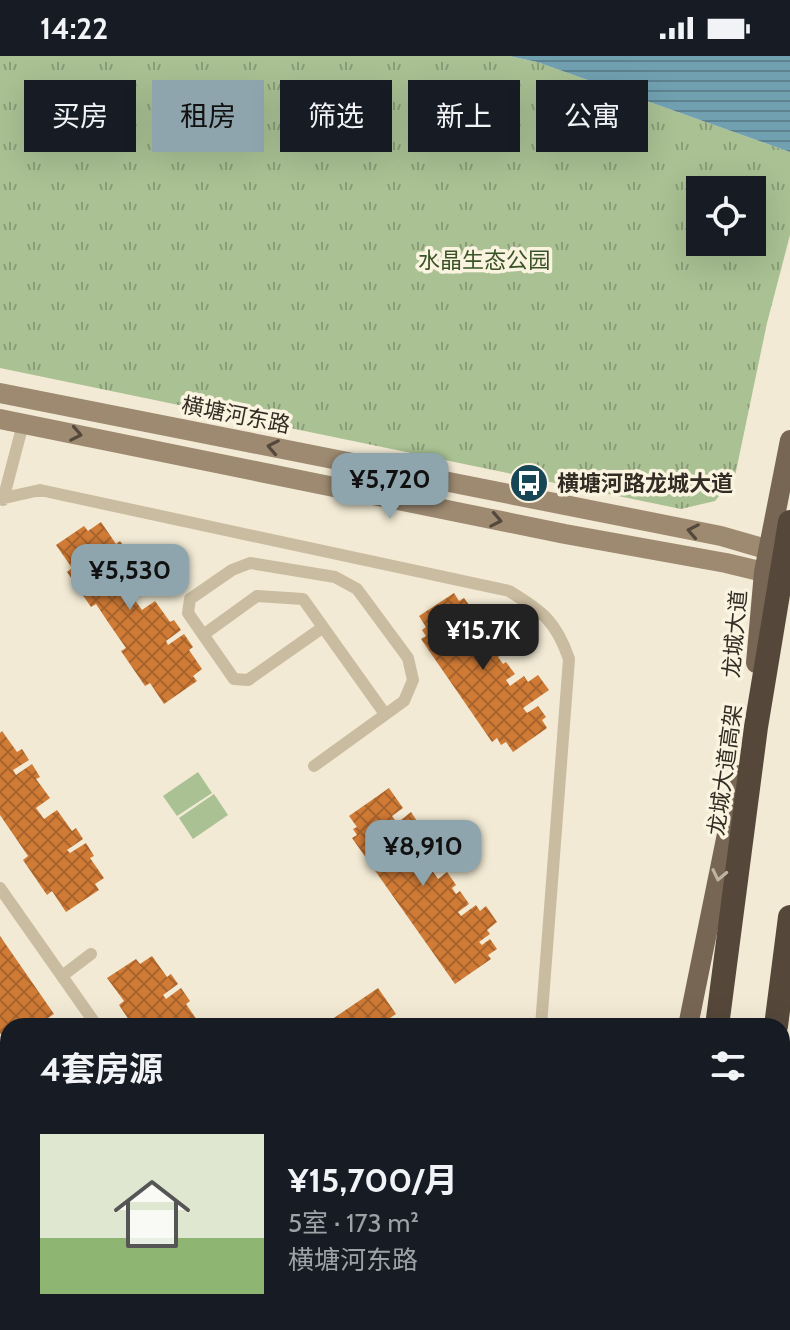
<!DOCTYPE html>
<html lang="zh">
<head>
<meta charset="utf-8">
<style>
  :root { --surface:#171b24; --page:#20242c; --text:#f1f3f6; --muted:#9ea1a6; --line:#363941; --accent:#8fa5ae }
  body { margin:0; font-family:Cabin,"Noto Sans SC",sans-serif; background:var(--page); color:var(--text); height:100vh; display:flex; flex-direction:column; font-size:30px; white-space:nowrap }
  * { box-sizing:border-box; margin:0 }
  p { font-size:26px; color:var(--muted) }
  .icon { flex:none; width:44px; height:44px; fill:none; stroke:currentColor; stroke-width:2; stroke-linecap:round; stroke-linejoin:round }
  .map { position:relative; flex:1; overflow:hidden }
  .drawer { position:absolute; left:0px; top:962px; width:790px; height:312px; display:flex; flex-direction:column; background:var(--surface); border-radius:24px 24px 0 0; box-shadow:0 8px 32px #0002 }
  .drawer>* { flex:none }
  .banner { position:absolute; left:24px; top:24px; width:742px; height:72px; display:flex; gap:16px }
  .buttons { position:absolute; left:686px; top:120px; display:grid; gap:16px }
  .buttons a { display:grid; place-items:center; width:80px; height:80px; border-radius:0px; background:var(--surface); box-shadow:0 8px 32px #0002; font-size:40px }
  .price { position:absolute; translate:-50% -68px; padding:0 18px; border-radius:16px; background:var(--accent); color:#111; font-size:26px; line-height:52px; filter:drop-shadow(0 2px 4px #0008) }
  .price::after { content:''; position:absolute; left:50%; top:48px; width:24px; height:18px; margin-left:-12px; background:inherit; clip-path:polygon(0 0,100% 0,50% 100%) }
  .price.current { background:#222; color:#fff }
  ul { padding:0; list-style:none }
  li { display:flex; align-items:center; gap:24px; height:200px; padding:0 40px }
  li+li { border-top:2px solid var(--line) }
  li span { display:grid; place-items:center; flex:none; width:224px; height:160px; border-radius:0px; color:#555 }
  li>.icon { margin-inline-start:auto }
  span .icon { width:96px; height:96px; fill:#fffc; stroke-width:1 }
  li b { font-size:34px }
  h2 { display:flex; justify-content:space-between; align-items:center; height:96px; padding:0 40px; font-size:34px }
  .pill { padding:0 28px; border-radius:0px; background:var(--surface); box-shadow:0 8px 32px #0002; font-size:28px; line-height:72px }
  .pill.current { background:var(--accent); color:#111 }
  .status { display:flex; justify-content:space-between; align-items:center; height:56px; padding:0 40px; background:var(--surface); direction:ltr }
  .status svg { height:22px; fill:currentColor }
  .map>svg:first-child { display:block }
  .green { fill:#a9c193 }
  .park { fill:url(#park-tufts); fill-rule:evenodd }
  .water { fill:url(#water-rules) }
  .building { fill:url(#building-cross-hatch) }
  .lines { fill:none; stroke-linecap:round; stroke-linejoin:round }
  .lane { stroke:#cabca0; stroke-width:12 }
  .secondary { stroke:#9e8a71; stroke-width:20 }
  .primary { stroke:#776653; stroke-width:20 }
  .highway { stroke:#55483a; stroke-width:24 }
  .highway-bridge { stroke:#55483a; stroke-width:24 }
  .oneway { stroke:#53483b }
  .oneway2 { stroke:#bfb4a1 }
  .labels { text-anchor:middle; dominant-baseline:central; stroke-width:7; stroke-linejoin:round; paint-order:stroke }
  .park-label { font-size:22px; fill:#395326; stroke:#faf3e0 }
  .street-label { font-size:22px; fill:#332c24; stroke:#faf3e0 }
  .poi-label { font-size:22px; font-weight:bold; fill:#332c24; stroke:#faf3e0; text-anchor:start }
</style>
</head>
<body>
<div class="status"><b>14:22</b><svg viewBox="0 0 49 12"><path d="M0 12V9h3v3zM5 12V6h3v6zM10 12V3h3v9zM15 12V0h3v12zM26 1h20v11H26zM47 4h2v5h-2z"/></svg></div>
<div class="map">
<svg width="790" height="1274" viewBox="0 0 790 1274">
  <defs>
    <pattern id="park-tufts" width="24" height="20" patternUnits="userSpaceOnUse" patternTransform="scale(2)"><rect width="24" height="20" fill="#a9c193"/><path d="M3 7l-1-3M5 7V3M7 7l1-3M15 17l-1-3M17 17v-4M19 17l1-3" fill="none" stroke="#8a9d78"/></pattern>
    <pattern id="water-rules" width="6" height="5" patternUnits="userSpaceOnUse" patternTransform="scale(2)"><rect width="6" height="5" fill="#71a1b1"/><path d="M0 2.5h6" fill="none" stroke="#5d8390"/></pattern>
    <pattern id="building-cross-hatch" width="8" height="8" patternUnits="userSpaceOnUse" patternTransform="scale(2)"><rect width="8" height="8" fill="#cf7a35"/><path d="M0 0l8 8M0 8l8-8" fill="none" stroke="#a9642d"/></pattern>
  </defs>
  <rect width="100%" height="100%" fill="#f2ead4"/>
  <!-- green -->
  <path class="green" d="M198,716l14,21 -35,23 -14,-20z
    M214,738l14,21 -35,24 -14,-21z"/>
  <!-- park -->
  <path class="park" d="M0,0h509l28,6 253,90v83l-23,88 -32,153 -20,25 -34,8 -681,-141zM700,134h52v52h-52z"/>
  <!-- water -->
  <path class="water" d="M509,0h281v96l-253,-90z"/>
  <!-- building -->
  <path class="building" d="M101,466l15,22 4,-3 7,10 -16,11 3,4 16,-11 9,13 -5,3 14,19 -14,9 8,11 13,-9 15,21 4,-2 7,10 -15,11 2,4 16,-11 9,13 -4,3 13,19 -9,7 4,5 -33,23 -14,-21 -5,3 -24,-35 5,-3 -16,-23 -14,-21 -5,3 -24,-35 5,-4 -16,-23 28,-19 4,5z
    M454,537l5,8 5,-3 8,11 -11,8 3,5 26,-17 11,15 -10,7 4,6 -15,10 4,6 9,-7 8,12 -3,3 5,7 3,-2 9,12 -9,6 4,6 14,-10 4,6 10,-7 11,15 -26,18 4,5 11,-7 8,11 -4,3 5,8 -34,24 -7,-10 -5,3 -4,-7 -5,4 -71,-103 5,-3 -4,-6 4,-3 -7,-11z
    M2,675l15,21 5,-3 7,11 -16,10 3,5 16,-11 8,13 -4,2 14,19 -14,10 8,11 13,-9 15,21 4,-3 7,11 -16,11 3,3 16,-10 8,13 -4,2 14,20 -9,6 4,6 -33,22 -14,-21 -5,4 -24,-35 5,-4 -28,-41v-82z
    M389,732l14,20 -11,8 5,7 14,-11 6,9 -5,4 9,13 -10,6 3,5 10,-7 8,10 4,-3 8,11 -13,9 7,10 9,-7 9,13 -4,3 4,6 4,-3 9,13 -11,8 3,4 15,-11 4,6 6,-5 11,16 -10,8 3,4 -11,8 3,3 8,-6 7,10 -9,6 3,4 -36,25 -103,-146 5,-3 -4,-6 4,-2 -8,-11z
    M0,880l54,78 -18,12h-28v19l-8,-12z
    M152,900l15,21 4,-3 7,10 -15,11 3,4 15,-11 9,13 -4,3 13,19 -4,3h-62l-14,-21 5,-4 -17,-23 29,-19 4,5z
    M378,932l18,26 -18,12h-47l-3,-4z
    M374,1266h47l6,8h-55l5,-3z"/>
  <g class="lines">
    <!-- lane -->
    <path class="lane" d="M0,443l40,-9 469,101c33,20 47,30 60,68l-28,367
      M3,444l20,-76
      M203,579l54,-39 46,3 82,115
      M314,710l90,-65 9,-21 -5,-22 -51,-69 -22,-12 -85,-14 -18,7 -42,29 -2,14 46,66 14,1 74,-52
      M0,832l97,138
      M62,920l29,-22
      M0,1133l8,-22
      M0,1268l4,6
      M532,1274v-8"/>
    <!-- secondary -->
    <path class="secondary" d="M0,337l721,143 62,18
      M0,363l565,115 161,29 54,13"/>
    <!-- primary -->
    <path class="primary" d="M756,607l8,-91 26,-132
      M688,970l51,-251
      M682,1274v-8
      M787,1274l3,-36"/>
    <!-- highway -->
    <path class="highway" d="M776,970l14,-109
      M778,1266v8
      M715,1274v-8"/>
    <!-- highway-bridge -->
    <path class="highway-bridge" d="M717,970l39,-299 34,-205"/>
  </g>
  <!-- one-way arrows -->
  <defs><path id="oneway-chevron" d="M-2-3.5L2.5 0L-2 3.5" fill="none" stroke-width="1.6" stroke-linecap="round" stroke-linejoin="round" transform="scale(2)"/></defs>
  <g class="oneway">
    <use href="#oneway-chevron" transform="translate(76 378) rotate(11)"/>
    <use href="#oneway-chevron" transform="translate(273 391) rotate(-169)"/>
    <use href="#oneway-chevron" transform="translate(496 464) rotate(11)"/>
    <use href="#oneway-chevron" transform="translate(693 475) rotate(-169)"/>
  </g>
  <use class="oneway2" href="#oneway-chevron" transform="translate(719 819) rotate(102)"/>
  <!-- icons -->
  <defs>
    <g id="bus-disc" transform="scale(2)"><circle r="9.5" fill="#174657" stroke="#faf3e0"/><path d="M-5-6H5V4H4V6H2V4H-2V6H-4V4H-5ZM-3.5-4V0h7V-4ZM-3.5 1.2v1.5H-2V1.2ZM2 1.2v1.5H3.5V1.2Z" fill="#fff"/></g>
  </defs>
  <g fill-rule="evenodd">
    <use href="#bus-disc" x="529" y="427"/>
  </g>
  <g class="labels">
    <!-- park labels -->
    <g class="park-label">
      <text x="484" y="204">水晶生态公园</text>
    </g>
    <!-- street labels -->
    <g class="street-label">
      <text transform="translate(236 359) rotate(11)">横塘河东路</text>
      <text transform="translate(735 578) rotate(-85)">龙城大道</text>
      <text transform="translate(725 714) rotate(-82)">龙城大道高架</text>
    </g>
    <!-- poi labels -->
    <g class="poi-label">
      <text x="557" y="427">横塘河路龙城大道</text>
    </g>
  </g>
</svg>
<div class="buttons">
<a><svg class="icon" aria-label="locate" viewBox="0 0 24 24"><circle cx="12" cy="12" r="6"/><path d="M12 2v4M12 18v4M2 12h4M18 12h4"/></svg></a>
</div>
<b class="price" style="left:390px;top:465px">¥5,720</b>
<b class="price" style="left:130px;top:556px">¥5,530</b>
<b class="price current" style="left:483px;top:616px">¥15.7K</b>
<b class="price" style="left:423px;top:832px">¥8,910</b>
<div class="banner">
<a class="pill">买房</a>
<a class="pill current">租房</a>
<a class="pill">筛选</a>
<a class="pill">新上</a>
<a class="pill">公寓</a>
</div>
<section class="drawer">
<h2>4套房源<svg class="icon" aria-label="filters" viewBox="0 0 24 24"><path d="M4 7h16M4 17h16"/><circle cx="9" cy="7" r="2"/><circle cx="15" cy="17" r="2"/></svg></h2>
<ul>
<li><span style="background:linear-gradient(#dfe7d0 65%,#8fb573 0)"><svg class="icon" aria-label="home" viewBox="0 0 24 24"><path d="M3 11l9-7 9 7M6 9v11h12V9"/></svg></span><div><b>¥15,700/月</b><p>5室 · 173 m²</p><p>横塘河东路</p></div></li>
</ul>
</section>
</div>
</body>
</html>
